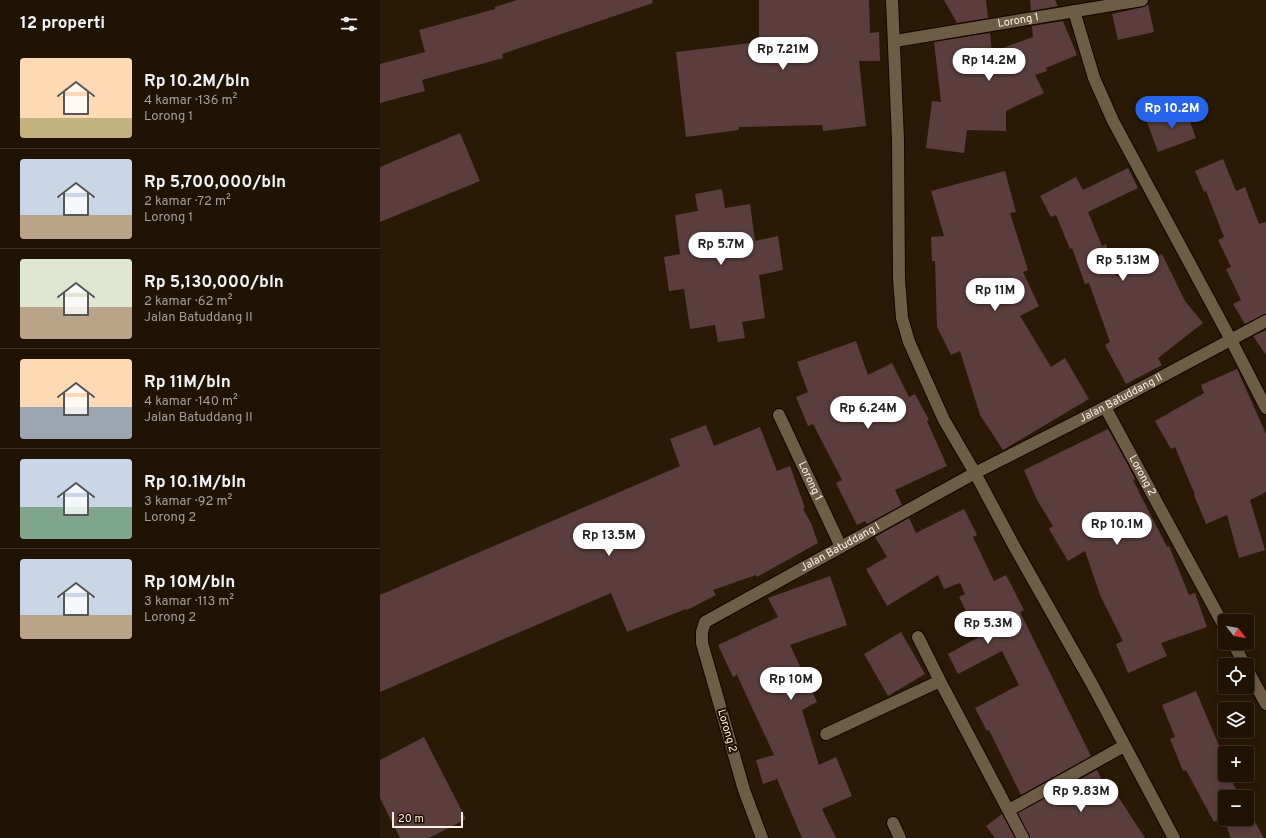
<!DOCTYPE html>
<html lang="id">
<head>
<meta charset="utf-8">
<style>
  :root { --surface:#201303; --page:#281c0d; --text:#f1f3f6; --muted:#a29e9a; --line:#3d3225; --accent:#2563eb }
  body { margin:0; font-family:Overpass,sans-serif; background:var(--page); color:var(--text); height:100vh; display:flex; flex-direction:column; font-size:15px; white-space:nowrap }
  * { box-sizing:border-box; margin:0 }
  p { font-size:13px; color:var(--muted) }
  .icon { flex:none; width:22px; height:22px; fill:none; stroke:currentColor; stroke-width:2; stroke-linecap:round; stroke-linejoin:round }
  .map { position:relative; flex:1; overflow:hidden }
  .panel { display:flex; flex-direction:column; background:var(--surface); width:380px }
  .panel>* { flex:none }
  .needle { width:26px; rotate:121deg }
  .buttons { position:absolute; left:838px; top:614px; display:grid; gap:8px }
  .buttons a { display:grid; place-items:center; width:36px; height:36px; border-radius:4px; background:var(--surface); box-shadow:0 2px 10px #0003,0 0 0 1px var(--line); font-size:20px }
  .scale { position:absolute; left:12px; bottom:10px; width:71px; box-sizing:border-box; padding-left:4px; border:2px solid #fbf0e3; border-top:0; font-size:11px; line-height:14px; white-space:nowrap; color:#fbf0e3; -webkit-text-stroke:3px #201000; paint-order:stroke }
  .price { position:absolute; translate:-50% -34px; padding:0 9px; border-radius:14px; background:#fff; color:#222; font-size:13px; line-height:26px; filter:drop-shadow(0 1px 2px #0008) }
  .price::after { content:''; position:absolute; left:50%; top:24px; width:12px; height:9px; margin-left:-6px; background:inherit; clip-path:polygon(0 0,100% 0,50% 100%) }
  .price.on { background:var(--accent); color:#fff }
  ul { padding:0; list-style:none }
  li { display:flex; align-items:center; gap:12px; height:100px; padding:0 20px }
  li+li { border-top:1px solid var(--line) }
  li span { display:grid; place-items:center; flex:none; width:112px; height:80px; border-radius:4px; color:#555 }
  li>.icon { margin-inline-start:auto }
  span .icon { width:48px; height:48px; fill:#fffc; stroke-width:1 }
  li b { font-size:17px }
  h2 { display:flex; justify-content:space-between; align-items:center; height:48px; padding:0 20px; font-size:17px }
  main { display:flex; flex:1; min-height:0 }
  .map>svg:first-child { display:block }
  .building { fill:#5b3d3d }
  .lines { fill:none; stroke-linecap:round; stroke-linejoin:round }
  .street-casing { stroke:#120400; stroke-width:14 }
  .street { stroke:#6f5c45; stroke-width:12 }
  .labels { text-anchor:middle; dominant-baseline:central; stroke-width:4; stroke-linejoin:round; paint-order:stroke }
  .street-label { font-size:11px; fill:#fbf0e3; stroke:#201000 }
</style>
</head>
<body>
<main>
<section class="panel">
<h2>12 properti<svg class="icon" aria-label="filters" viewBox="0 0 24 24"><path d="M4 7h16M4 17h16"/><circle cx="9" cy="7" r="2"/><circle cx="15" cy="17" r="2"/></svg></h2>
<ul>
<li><span style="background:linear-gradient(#ffd9b3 75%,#c2b280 0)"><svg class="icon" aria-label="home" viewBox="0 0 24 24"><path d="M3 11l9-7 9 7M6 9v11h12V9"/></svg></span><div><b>Rp 10.2M/bln</b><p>4 kamar · 136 m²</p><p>Lorong 1</p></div></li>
<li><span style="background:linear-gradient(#c9d6e8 70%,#b9a48a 0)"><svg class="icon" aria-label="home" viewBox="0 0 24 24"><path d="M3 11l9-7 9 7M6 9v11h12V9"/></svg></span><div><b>Rp 5,700,000/bln</b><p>2 kamar · 72 m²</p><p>Lorong 1</p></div></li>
<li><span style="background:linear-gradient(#dfe7d0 60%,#b9a48a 0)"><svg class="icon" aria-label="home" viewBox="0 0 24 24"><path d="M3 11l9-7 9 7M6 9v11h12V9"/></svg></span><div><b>Rp 5,130,000/bln</b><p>2 kamar · 62 m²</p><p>Jalan Batuddang II</p></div></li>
<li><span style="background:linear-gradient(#ffd9b3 60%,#9aa5b1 0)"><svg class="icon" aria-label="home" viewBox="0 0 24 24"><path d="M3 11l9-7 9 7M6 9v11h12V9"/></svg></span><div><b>Rp 11M/bln</b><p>4 kamar · 140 m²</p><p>Jalan Batuddang II</p></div></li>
<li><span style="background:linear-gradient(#c9d6e8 60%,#7fa58c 0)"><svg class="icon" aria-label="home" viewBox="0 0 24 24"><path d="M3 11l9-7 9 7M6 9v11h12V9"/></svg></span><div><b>Rp 10.1M/bln</b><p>3 kamar · 92 m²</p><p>Lorong 2</p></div></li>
<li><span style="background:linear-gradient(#c9d6e8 70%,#b9a48a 0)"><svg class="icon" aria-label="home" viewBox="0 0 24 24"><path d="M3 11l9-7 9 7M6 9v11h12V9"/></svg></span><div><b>Rp 10M/bln</b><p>3 kamar · 113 m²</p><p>Lorong 2</p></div></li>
</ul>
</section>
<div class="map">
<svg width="886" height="838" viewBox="0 0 886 838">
  <rect width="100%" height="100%" fill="#2a1904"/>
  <!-- building -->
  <path class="building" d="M137,0h135l1,3 -151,51 1,4 -81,22 3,11 -45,12v-39l45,-12 -6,-22 76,-21v-2z
    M379,0h110l1,33 9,-1 1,29h-21l7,65 -43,5 -1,-6 -83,2v3l-53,7 -10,-85 83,-10z
    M564,0h42l2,18 -31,5z
    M650,0h25l3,6 -27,5z
    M768,4l6,28 -36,8 -6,-26 31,-7z
    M683,21l14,34 -31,13 1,3 -12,4 9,18 -38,18v20l-39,-1 -3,23 -38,-5 6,-47 9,1 -7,-60 56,-9 2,19 41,-15 -1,-11z
    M805,108l11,30 -38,14 -11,-30z
    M80,133l20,48 -100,41v-55z
    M843,159l13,32 9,-4 14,37 7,-2v92l-21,10 -12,-20 8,-4 -15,-31 5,-2 -13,-27 6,-3 -18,-46 -2,1 -9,-21z
    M748,168l10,20 -50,24 14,34 4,-2 11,33 45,-23 23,47 18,22 -45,35 4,7 -36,19 -21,-39 5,-3 -21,-59 -4,1 -13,-36 -2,1 -14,-34 -5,2 -11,-21 36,-19 7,13z
    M625,171l11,41 -6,1 18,57 -5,2 16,34 -19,10 31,51 14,-9 24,41 -86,51 -23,-35 -20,-64 -9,4 -14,-28 -2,-66h-3l-1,-24 13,-1 -13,-45z
    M342,189l3,19 25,-4 5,37 23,-5 5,34 -24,5 6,43 -23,4 3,16 -27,4 -3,-17 -25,4 -6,-40 -15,2 -5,-34 16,-3 -5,-39 23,-4 -3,-17z
    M886,330v25l-13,-19z
    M476,341l12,34 24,-12 17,34 6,-3 14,26 -2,1 20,45 -52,24 7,15 -35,19 -2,-3 -8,4 -21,-42 6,-3 -29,-56 -5,2 -12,-29 12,-5 -11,-30z
    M857,369l29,65v58l-16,8 15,50 -26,8 -12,-43 -21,9 -12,-29h1l-20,-48 -4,2 -16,-28 49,-28 -3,-8z
    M326,425l8,21 46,-19 17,44 13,-5 15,42 -2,1 8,14 7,20 -61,34 -1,-2 -43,15 3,5 -29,15 -1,-1 -59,23 -16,-39 -231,99v-97l300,-129 -10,-27z
    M728,429l21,38 6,12 -2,1 34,67 2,-1 20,49 6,-2 12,34 -46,16 6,13 -39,17 -12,-29 7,-3 -23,-46 -15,-44 -17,10 -19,-32 4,-3 -17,-28 -12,-28z
    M584,509l13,26 -4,2 21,44 12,-6 18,35 -4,2 71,144 -70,39 -32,-65 -2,1 -12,-23 44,-23 -17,-34 -44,23 -10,-20 31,-17 -20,-40 6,-3 -5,-11 -16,6 -6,-14 -51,31 -21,-37 21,-12 -12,-20 34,-19 7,15z
    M450,576l17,49 -57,20 27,57 -15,8 17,55 17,-8 16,39 -30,13 14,29h-34l-25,-59 -14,5 -7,-24 18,-5 -37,-80 -4,2 -15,-32 60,-28 -10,-19z
    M521,632l24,42 -37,22 -24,-42z
    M816,691l27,64 -5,2 7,12v6h3l13,22h-16v22h22v-11l17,30h-33l-8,-21 -9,5 -28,-52 -3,1 -13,-32 5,-2 -13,-32z
    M44,737l42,82 -37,19h-29l-20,-40v-38z
    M717,770l5,10 4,-2 39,60h-115l-12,-25z
    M622,814l13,24h-20l-9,-12z"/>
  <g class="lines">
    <!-- street casing -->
    <g class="street-casing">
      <g id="street">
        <path d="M512,0l6,140 1,139 3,39 7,24 35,78 31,53 39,73 78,138 82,154"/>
        <path d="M694,11l20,67 19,43 118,219 35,68"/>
        <path id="s1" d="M515,41l247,-41"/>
        <path id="s2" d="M725,407l120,221"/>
        <path id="s3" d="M399,415l62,132"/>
        <path d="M538,637l22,44 83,157"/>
        <path d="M853,643l12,22"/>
        <path d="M867,669l19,35"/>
        <path d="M446,734l114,-53"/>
        <path d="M629,810l115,-64"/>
        <path d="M513,823l7,15"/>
        <path id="s4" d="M382,838l-18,-48 -42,-147v-11l3,-10 270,-149 130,-66 161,-86"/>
      </g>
    </g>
    <!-- street -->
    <use href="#street" class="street"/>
  </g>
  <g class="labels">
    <!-- street labels -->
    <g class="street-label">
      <text stroke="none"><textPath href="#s1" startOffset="125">Lorong 1</textPath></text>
      <text stroke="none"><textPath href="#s4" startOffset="698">Jalan Batuddang II</textPath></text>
      <text stroke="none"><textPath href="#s2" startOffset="78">Lorong 2</textPath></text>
      <text stroke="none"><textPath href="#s3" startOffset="73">Lorong 1</textPath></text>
      <text stroke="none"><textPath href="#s4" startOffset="380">Jalan Batuddang I</textPath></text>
      <text transform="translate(347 731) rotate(74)">Lorong 2</text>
    </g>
  </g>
</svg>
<div class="buttons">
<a><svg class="needle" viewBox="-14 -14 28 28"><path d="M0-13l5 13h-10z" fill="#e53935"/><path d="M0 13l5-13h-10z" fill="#a29e9a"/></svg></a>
<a><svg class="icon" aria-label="locate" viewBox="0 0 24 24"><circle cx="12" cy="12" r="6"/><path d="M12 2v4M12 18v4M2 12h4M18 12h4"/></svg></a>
<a><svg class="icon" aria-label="layers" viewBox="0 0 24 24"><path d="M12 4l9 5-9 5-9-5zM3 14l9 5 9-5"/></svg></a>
<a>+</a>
<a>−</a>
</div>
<div class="scale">20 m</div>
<b class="price" style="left:403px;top:71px">Rp 7.21M</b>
<b class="price" style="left:609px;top:82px">Rp 14.2M</b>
<b class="price on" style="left:792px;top:130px">Rp 10.2M</b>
<b class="price" style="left:341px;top:266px">Rp 5.7M</b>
<b class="price" style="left:743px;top:282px">Rp 5.13M</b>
<b class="price" style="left:615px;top:312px">Rp 11M</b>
<b class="price" style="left:488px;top:430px">Rp 6.24M</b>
<b class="price" style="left:737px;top:546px">Rp 10.1M</b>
<b class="price" style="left:229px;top:557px">Rp 13.5M</b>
<b class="price" style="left:608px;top:645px">Rp 5.3M</b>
<b class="price" style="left:411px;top:701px">Rp 10M</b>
<b class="price" style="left:701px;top:813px">Rp 9.83M</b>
</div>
</main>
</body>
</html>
